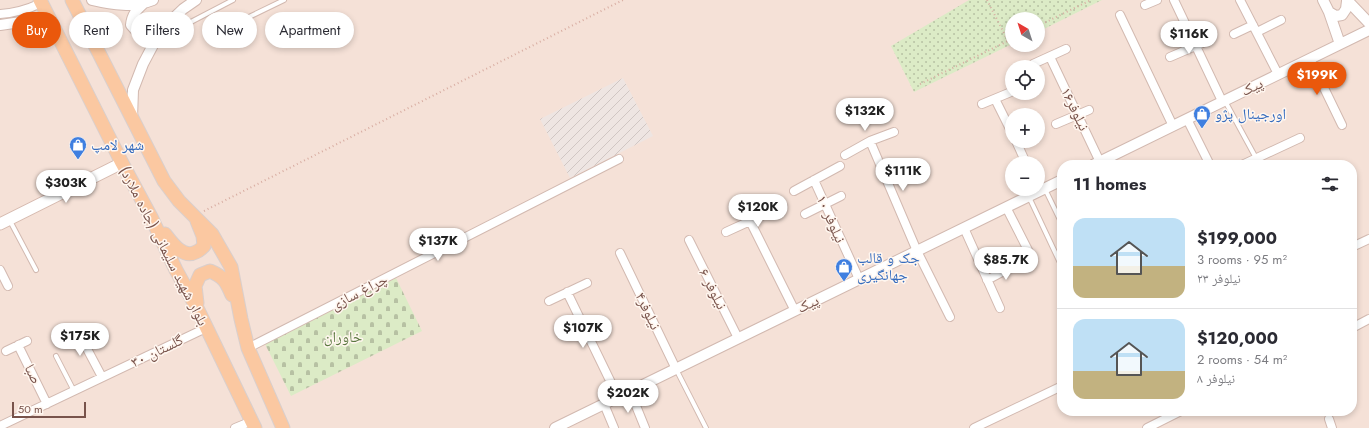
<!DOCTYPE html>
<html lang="en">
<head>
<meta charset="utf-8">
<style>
  :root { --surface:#fff; --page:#f2f2f3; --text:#2b2b33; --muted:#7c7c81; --line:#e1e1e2; --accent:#ea580c }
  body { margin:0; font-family:Jost,"Noto Naskh Arabic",sans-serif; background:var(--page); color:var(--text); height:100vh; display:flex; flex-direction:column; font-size:15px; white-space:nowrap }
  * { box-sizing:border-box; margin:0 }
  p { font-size:13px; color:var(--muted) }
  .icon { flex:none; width:22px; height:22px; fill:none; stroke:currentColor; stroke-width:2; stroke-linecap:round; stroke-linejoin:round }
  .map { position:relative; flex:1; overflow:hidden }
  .side { position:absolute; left:1057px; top:160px; width:300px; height:256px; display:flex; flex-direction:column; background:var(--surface); border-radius:16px; box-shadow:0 2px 6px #0003 }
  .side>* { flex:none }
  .banner { position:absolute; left:12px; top:12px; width:380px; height:36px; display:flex; gap:8px }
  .needle { width:26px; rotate:321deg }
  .controls { position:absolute; left:1005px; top:12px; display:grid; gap:8px }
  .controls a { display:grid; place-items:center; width:40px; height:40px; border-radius:50%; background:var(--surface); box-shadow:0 2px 6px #0003; font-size:20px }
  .scale { position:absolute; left:12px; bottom:10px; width:74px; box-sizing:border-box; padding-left:4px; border:2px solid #78534b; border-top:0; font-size:11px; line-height:14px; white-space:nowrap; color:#78534b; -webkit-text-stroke:3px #fff6ef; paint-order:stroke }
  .price { position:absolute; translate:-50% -34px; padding:0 9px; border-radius:14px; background:#fff; color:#222; font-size:13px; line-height:26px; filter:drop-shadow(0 1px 2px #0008) }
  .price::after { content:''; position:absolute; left:50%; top:24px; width:12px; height:9px; margin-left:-6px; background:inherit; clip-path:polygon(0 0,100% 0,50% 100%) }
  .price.current { background:var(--accent); color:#fff }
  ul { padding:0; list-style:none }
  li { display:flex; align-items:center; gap:12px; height:100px; padding:0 16px }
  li+li { border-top:1px solid var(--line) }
  li span { display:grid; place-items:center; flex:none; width:112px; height:80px; border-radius:12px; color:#555 }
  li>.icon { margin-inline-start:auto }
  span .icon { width:48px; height:48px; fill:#fffc; stroke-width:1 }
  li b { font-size:17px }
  h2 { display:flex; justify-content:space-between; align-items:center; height:48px; padding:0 16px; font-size:17px }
  .tag { padding:0 14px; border-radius:18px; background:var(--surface); box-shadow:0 2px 6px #0003; font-size:14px; line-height:36px }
  .tag.current { background:var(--accent); color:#fff }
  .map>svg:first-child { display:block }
  .residential { fill:#f5e1d7; fill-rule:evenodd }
  .industrial { fill:url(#industrial-furrows) }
  .cemetery { fill:url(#cemetery-stones) }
  .park { fill:url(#park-dots) }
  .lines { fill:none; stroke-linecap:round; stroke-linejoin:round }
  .service-casing { stroke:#d2b9b0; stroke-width:6 }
  .minor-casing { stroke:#d2b9b0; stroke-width:10 }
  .tertiary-casing { stroke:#d2b9b0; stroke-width:12 }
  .secondary-casing { stroke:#d5b8ad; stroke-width:13 }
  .primary-casing { stroke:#d9cfcd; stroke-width:15 }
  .path { stroke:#d8ada2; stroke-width:2; stroke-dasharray:1 3; stroke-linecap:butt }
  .service { stroke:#fff; stroke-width:4 }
  .minor { stroke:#fff; stroke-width:8 }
  .tertiary { stroke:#fff; stroke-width:10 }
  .secondary { stroke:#fff; stroke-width:11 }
  .primary { stroke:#fbc8a1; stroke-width:13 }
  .labels { text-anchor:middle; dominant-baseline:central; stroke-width:3; stroke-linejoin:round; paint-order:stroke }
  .street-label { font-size:15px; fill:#78534b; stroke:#fff6ef }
  .shop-label { font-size:15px; fill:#366cbe; stroke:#fff6ef; text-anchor:start }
  .park-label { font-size:15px; fill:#5b7840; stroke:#fff6ef }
</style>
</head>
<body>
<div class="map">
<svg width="1369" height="428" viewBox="0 0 1369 428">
  <defs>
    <pattern id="industrial-furrows" width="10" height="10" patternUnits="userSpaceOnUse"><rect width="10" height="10" fill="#eee5e2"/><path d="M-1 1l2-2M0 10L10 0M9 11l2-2" fill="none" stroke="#d0c6c3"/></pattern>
    <pattern id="cemetery-stones" width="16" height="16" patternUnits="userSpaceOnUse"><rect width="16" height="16" fill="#dcebc6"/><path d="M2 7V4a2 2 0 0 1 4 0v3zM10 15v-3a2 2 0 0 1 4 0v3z" fill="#b7c1a3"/></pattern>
    <pattern id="park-dots" width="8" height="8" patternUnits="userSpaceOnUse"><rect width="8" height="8" fill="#dcebc6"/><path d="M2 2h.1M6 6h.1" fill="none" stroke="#b7c1a3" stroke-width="1.8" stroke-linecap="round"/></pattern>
  </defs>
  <rect width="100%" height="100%" fill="#fdf1e9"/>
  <!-- residential -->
  <path class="residential" d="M0,0h1369v428h-1369zM1012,19h26v26h-26zM1012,67h26v26h-26zM1012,115h26v26h-26zM1012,163h26v26h-26zM1062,165h290v246h-290z"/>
  <!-- industrial -->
  <path class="industrial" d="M623,78l30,58 -83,42 -30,-59z"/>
  <!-- cemetery -->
  <path class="cemetery" d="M396,278l26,53 -131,65 -26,-52z"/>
  <!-- park -->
  <path class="park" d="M969,0h133l-64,32v-13h-26v25l-98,48 -23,-46z"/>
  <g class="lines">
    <!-- service casing -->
    <g class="service-casing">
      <path id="service" d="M249,17l35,-17
        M171,21l16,3 46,-24
        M1225,101l31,57
        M1045,189l17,35
        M1029,197l33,70
        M9,219l27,51
        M56,356l18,35
        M676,369l30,59"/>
    </g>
    <!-- minor casing -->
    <g class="minor-casing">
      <path id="minor" d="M1174,0l48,101
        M1240,0l38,74
        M1145,5l12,-5
        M0,14c15,-1 27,-4 41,-11
        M1120,15l53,111
        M1257,32l24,-12
        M1234,34l19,-9
        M1050,57l50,105
        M1170,57l37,-16
        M1310,59l32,66
        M1033,64l33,-15
        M995,99l17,34
        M982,104l29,-12
        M1187,119l23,46
        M1056,124l33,-14
        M870,141l47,110 33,66
        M1016,141l10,22
        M845,155l25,-14 24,-9
        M1108,158l3,7
        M1242,165l58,-27
        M814,180l45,99
        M794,191l46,-25
        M1006,207l24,47
        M805,214l36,-18
        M750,221l45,90
        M964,228l36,80
        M726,232l57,-26
        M689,240l49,98
        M1352,247l17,-8
        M620,253l56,116
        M0,270l8,16
        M987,280l28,-15
        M567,292l51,105
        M549,301l38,-18
        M76,328l26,49
        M1352,328l17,-9
        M18,345l29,59
        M248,348l371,-189
        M6,351l21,-10
        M630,391l15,37
        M604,404l10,24
        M1329,419l3,9
        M0,426l206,-98
        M235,428l17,-7
        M974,428l88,-42
        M1147,428l34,-17"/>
    </g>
    <!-- tertiary casing -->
    <g class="tertiary-casing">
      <path id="tertiary" d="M92,0c21,5 41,8 61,0
        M1323,0l6,12 11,32
        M1347,0l22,23
        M144,3c-8,7 -12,12 -13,22 11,14 15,11 30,5
        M1329,12l7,4 6,-1 4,-6 1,-8
        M0,25l48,-7
        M132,118l1,-28 10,-26 18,-34 22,-21 13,-9
        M1093,165l276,-135
        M555,428l507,-248"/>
    </g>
    <!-- secondary casing -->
    <g class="secondary-casing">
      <path id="secondary" d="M0,224l122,-61"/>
    </g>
    <!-- primary casing -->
    <g class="primary-casing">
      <path id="primary" d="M40,0l82,163 29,54 25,53 22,40 57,118
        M72,0l92,181 15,20 33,33 19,33 10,52 7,29 35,80
        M165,234c7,9 18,25 31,18 3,-1 6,-4 8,-6l-1,-10 -6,-15
        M197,303l-2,-17 5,-11 10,-4c14,6 16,10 22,24"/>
    </g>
    <!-- path -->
    <path class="path" d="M987,0l21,41
      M1038,26l53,-26
      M920,84l92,-45
      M204,211l419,-211"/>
    <!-- service -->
    <use href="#service" class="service"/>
    <!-- minor -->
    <use href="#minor" class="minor"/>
    <!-- tertiary -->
    <use href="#tertiary" class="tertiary"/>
    <!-- secondary -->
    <use href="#secondary" class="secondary"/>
    <!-- primary -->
    <use href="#primary" class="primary"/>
  </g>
  <!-- icons -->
  <defs>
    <g id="shop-pin" transform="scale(0.9)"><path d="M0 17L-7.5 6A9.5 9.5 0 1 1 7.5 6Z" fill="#3f7fe0" stroke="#fff6ef"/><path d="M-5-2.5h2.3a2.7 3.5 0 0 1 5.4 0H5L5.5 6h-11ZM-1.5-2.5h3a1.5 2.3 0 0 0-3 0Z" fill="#fff"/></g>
  </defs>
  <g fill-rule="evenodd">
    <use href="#shop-pin" x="1202" y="114"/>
    <use href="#shop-pin" x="78" y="145"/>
    <use href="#shop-pin" x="844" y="267"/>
  </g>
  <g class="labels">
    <!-- street labels -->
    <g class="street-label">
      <text transform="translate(1252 87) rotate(-26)">پیک</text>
      <text transform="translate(1075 109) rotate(64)">نیلوفر۱۶</text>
      <text transform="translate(831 219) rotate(66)">نیلوفر ۱۰</text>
      <text transform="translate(164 246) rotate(63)">بلوار شهید سلیمانی (جاده ملارد)</text>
      <text transform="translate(713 289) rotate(63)">نیلوفر ۶</text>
      <text transform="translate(359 292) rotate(-27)">چراغ سازی</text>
      <text transform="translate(808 304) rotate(-26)">پیک</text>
      <text transform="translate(648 311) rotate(64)">نیلوفر۴</text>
      <text transform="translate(157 351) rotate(-26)">گلستان ۳۰</text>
      <text transform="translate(33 374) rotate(64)">صبا</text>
    </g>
    <!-- shop labels -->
    <g class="shop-label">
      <text x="1215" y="114">اورجینال پژو</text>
      <text x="91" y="145">شهر لامپ</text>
      <text x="857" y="258">جک و قالب<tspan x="857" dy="17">جهانگیری</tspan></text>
    </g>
    <!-- park labels -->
    <g class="park-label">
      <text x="343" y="337">خاوران</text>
    </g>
  </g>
</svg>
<div class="controls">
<a><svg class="needle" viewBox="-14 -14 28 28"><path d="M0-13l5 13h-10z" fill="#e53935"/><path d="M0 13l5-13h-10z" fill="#7c7c81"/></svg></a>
<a><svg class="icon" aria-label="locate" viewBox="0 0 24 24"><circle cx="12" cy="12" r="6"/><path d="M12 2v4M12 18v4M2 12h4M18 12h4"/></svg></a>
<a>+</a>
<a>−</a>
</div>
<div class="scale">50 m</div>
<b class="price" style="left:1189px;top:55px">$116K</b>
<b class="price current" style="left:1317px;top:96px">$199K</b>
<b class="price" style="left:865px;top:132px">$132K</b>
<b class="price" style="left:903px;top:192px">$111K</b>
<b class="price" style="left:66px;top:204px">$303K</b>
<b class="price" style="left:758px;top:228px">$120K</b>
<b class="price" style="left:438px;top:262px">$137K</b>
<b class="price" style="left:1006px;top:281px">$85.7K</b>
<b class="price" style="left:583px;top:349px">$107K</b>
<b class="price" style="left:80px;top:357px">$175K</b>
<b class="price" style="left:628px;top:414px">$202K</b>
<div class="banner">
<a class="tag current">Buy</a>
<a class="tag">Rent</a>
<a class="tag">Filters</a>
<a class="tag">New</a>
<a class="tag">Apartment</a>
</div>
<section class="side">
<h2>11 homes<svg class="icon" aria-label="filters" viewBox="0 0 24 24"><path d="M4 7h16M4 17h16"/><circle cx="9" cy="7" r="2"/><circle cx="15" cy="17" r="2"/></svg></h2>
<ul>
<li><span style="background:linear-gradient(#bfe0f5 60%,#c2b280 0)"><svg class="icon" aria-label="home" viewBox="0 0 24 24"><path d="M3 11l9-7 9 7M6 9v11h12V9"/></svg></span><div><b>$199,000</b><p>3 rooms · 95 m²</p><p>نیلوفر ۲۳</p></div></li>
<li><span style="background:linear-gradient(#bfe0f5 65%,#c2b280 0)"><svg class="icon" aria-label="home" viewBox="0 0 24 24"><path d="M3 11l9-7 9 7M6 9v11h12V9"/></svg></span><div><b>$120,000</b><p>2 rooms · 54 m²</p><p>نیلوفر ۸</p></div></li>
</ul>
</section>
</div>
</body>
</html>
